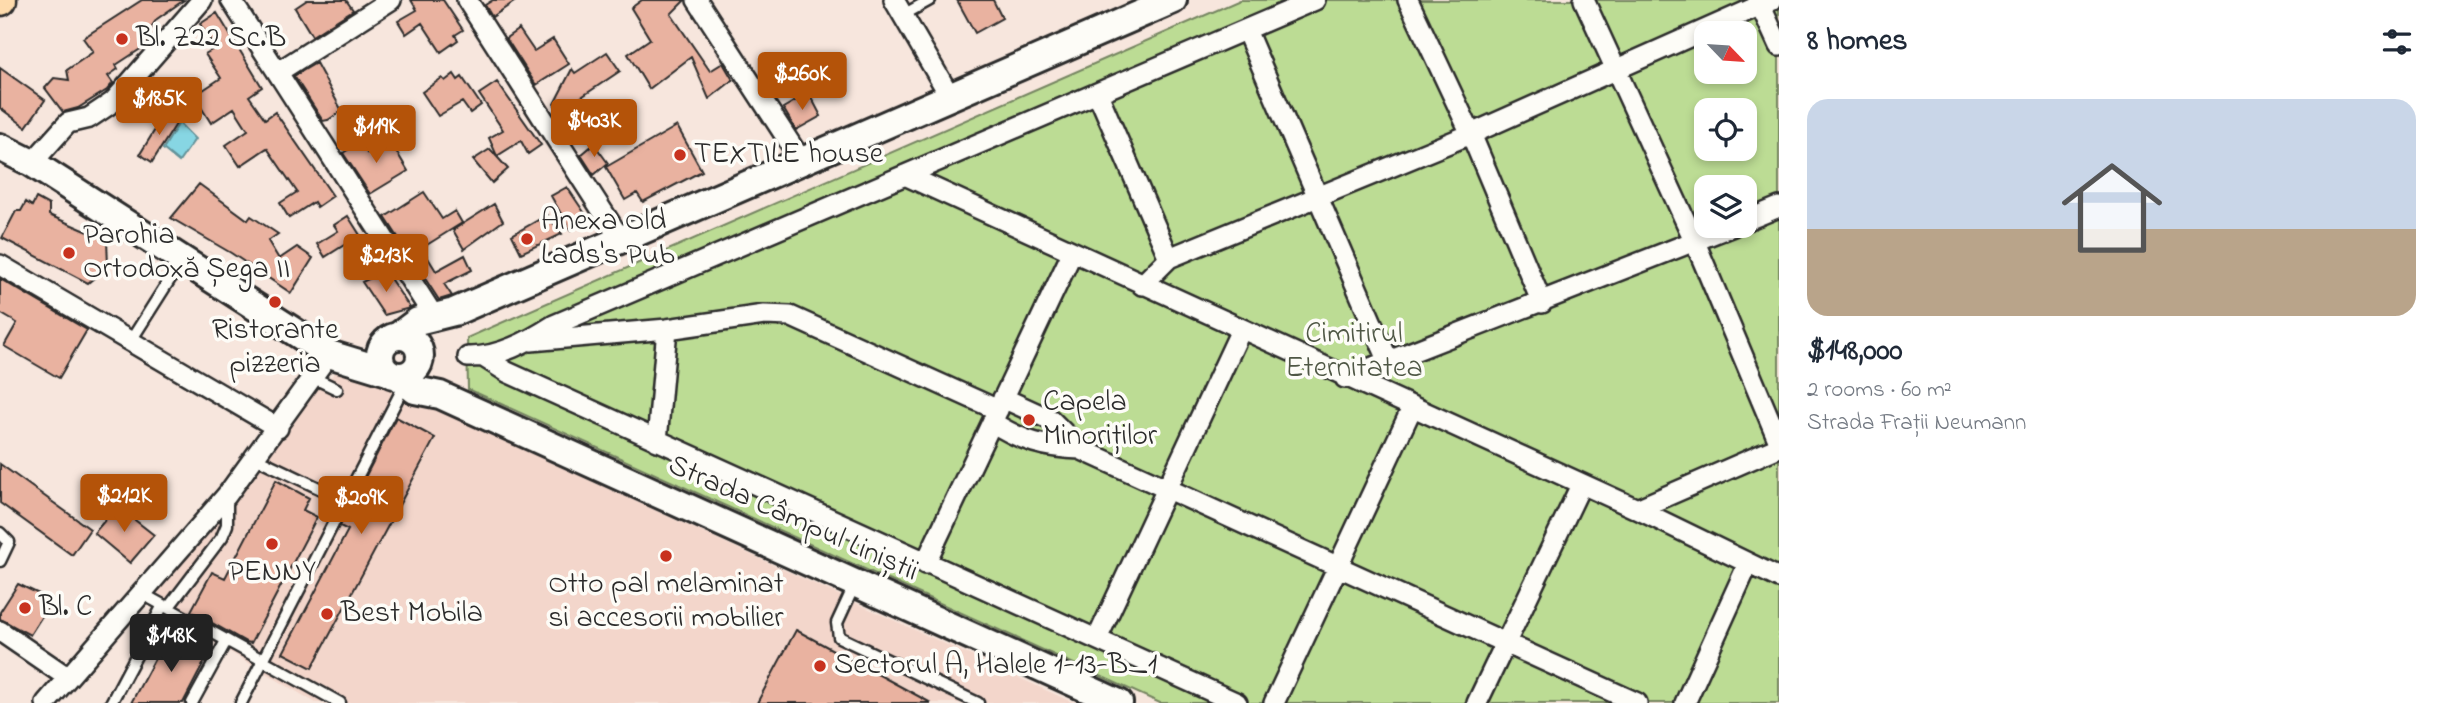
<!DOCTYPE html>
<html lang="en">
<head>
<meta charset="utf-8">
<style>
  :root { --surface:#fff; --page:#f2f2f3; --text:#1f2937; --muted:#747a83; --line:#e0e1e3; --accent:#b45309 }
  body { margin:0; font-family:"Indie Flower",sans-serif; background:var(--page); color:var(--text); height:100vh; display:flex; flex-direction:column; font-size:26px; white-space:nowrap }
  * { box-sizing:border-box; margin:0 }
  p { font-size:23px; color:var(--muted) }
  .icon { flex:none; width:38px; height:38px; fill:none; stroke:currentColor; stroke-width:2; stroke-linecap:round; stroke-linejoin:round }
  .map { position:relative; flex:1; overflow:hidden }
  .side { display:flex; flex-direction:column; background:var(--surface); width:665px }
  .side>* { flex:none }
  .needle { width:46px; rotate:115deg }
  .fabs { position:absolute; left:1694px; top:21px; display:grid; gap:14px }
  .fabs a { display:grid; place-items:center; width:63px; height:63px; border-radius:14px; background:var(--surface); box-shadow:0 4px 10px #0003; font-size:35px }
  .price { position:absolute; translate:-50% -60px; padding:0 16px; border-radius:7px; background:var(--accent); color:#fff; font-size:23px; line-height:46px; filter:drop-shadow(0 2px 4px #0008) }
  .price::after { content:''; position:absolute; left:50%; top:42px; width:21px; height:16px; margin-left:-10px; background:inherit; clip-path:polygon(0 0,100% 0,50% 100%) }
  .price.on { background:#222; color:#fff }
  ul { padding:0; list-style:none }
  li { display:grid; align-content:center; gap:14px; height:371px; padding:0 28px }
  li+li { border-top:2px solid var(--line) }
  li span { display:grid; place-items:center; height:217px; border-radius:21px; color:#555 }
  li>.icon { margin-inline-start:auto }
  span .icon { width:126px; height:126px; fill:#fffc; stroke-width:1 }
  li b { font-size:30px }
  h2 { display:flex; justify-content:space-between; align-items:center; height:84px; padding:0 28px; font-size:30px }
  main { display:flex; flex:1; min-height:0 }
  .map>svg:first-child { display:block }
  .built { fill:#f3d6cb }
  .green { fill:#bcdc94; stroke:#748460; stroke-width:2; fill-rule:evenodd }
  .water { fill:#87d6e3; stroke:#629299; stroke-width:2 }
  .building { fill:#e9b2a0; stroke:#2b2b2b; stroke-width:2 }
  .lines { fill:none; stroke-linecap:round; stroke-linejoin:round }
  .lane-casing { stroke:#2b2b2b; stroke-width:15 }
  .street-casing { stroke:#2b2b2b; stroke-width:24 }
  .secondary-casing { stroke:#2b2b2b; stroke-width:32 }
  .primary-casing { stroke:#2b2b2b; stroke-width:35 }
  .lane { stroke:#fdfcf7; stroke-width:10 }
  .street { stroke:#fdfcf7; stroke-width:19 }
  .secondary { stroke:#fdfcf7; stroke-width:26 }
  .primary { stroke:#fedbac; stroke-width:30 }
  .poi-dot { fill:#c8321e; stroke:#fdfcf7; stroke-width:2.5 }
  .labels { text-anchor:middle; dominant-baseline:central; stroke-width:7; stroke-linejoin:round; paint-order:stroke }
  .poi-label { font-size:30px; fill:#2b2b2b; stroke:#fdfcf7; text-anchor:start }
  .park-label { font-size:30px; fill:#4f5745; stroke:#fdfcf7 }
  .street-label { font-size:30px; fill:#2b2b2b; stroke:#fdfcf7 }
</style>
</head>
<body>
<main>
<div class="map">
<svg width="1779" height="703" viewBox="0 0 1779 703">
  <rect width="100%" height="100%" fill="#f7e6dd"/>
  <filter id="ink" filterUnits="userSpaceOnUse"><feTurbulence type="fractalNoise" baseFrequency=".0143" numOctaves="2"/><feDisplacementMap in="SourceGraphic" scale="14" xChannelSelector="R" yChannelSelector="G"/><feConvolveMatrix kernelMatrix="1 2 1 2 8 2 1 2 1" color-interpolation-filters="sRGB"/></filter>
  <g filter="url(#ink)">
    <!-- built -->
    <path class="built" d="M336,372l20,1 718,330h-758l-170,-101 172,-213z"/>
    <!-- green -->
    <path class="green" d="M1240,0h539v703h-619l-692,-314 -1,-51zM1706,33h39v39h-39zM1706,110h39v39h-39zM1706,187h39v39h-39z"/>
    <!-- water -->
    <path class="water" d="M179,123l16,16 -16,23 -16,-13z"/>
    <!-- building -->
    <path class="building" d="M142,0h42l-27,19 -5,7 5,7 -12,13 -29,19 2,4 -10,7 5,7 -6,7 -29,18 -15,4 -18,-24 9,-10 15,2 -2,-10 26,-18 -10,-14z
      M307,0h39l7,10 -41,26 -17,-28z
      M411,0h32l20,30 -8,5 3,5 -17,12 -19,-29 -16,11 -8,-13 19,-11z
      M493,0h24l-25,17 -7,-12z
      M642,0h43l-14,14 39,57 13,-8 10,17 -24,19 -18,-42 -42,32 -21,-35 22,-15 -19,-31z
      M957,0h36l9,18 -27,15z
      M217,13l45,74 -13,9 16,23 10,-7 58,84 -16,11 -3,-5 -25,16 -9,-15 17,-11 -30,-44 -27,18 -14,-21 22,-15 -14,-22 -23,15 -17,-27 27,-18 -16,-24 10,-6 -15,-24z
      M519,29l15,22 19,-12 16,25 -33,21 -30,-47z
      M607,52l13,19 -40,27 14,21 -21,14 -19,-29 18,-35 3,4z
      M316,63l26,48 -14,9 -5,1 -29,-45z
      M0,68l45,32 -19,27 -26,-19z
      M454,74l4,6 4,-3 19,28 -11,8 -8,-11 -24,14 -16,-24 20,-14 3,3z
      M497,82l44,63 -13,9 -7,-13 -24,15 -8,-18 14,-8 -24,-36z
      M809,93l12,23 -25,14 -13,-22z
      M166,112l12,9 -26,41 -12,-8z
      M677,126l25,45 -59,31 -6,-9 -12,7 -19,-33z
      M389,139l19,32 -38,23 -27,-41 17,-11 7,11z
      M594,144l14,19 -14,12 -13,-20z
      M490,149l18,20 -16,14 -19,-23z
      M199,184l49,36 3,-4 27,18 -10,7 11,18 18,-12 16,11 -22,35 -60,-40 -60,-35z
      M567,187l23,34 -20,9 -19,-34z
      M424,192l18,27 13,-8 7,12 -40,25 14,23 29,-16 7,15 -28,14 8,12 -13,4 -54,-83z
      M36,198l13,7v10l58,25 1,26 -20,17 -86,-45 14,-27h5l5,-9 6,4z
      M494,204l9,17 -39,28 -11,-19z
      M547,215l15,19 -41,19 -9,-18z
      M348,216l12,19 -35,22 -8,-13 21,-13 -4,-6z
      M385,271l25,37 -26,7 -22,-33z
      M0,279l87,51 -28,48 -55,-32 13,-23 -17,-10z
      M396,417l39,21 -123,230 -29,-15 65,-123 -8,-4z
      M0,464l90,65 -18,26 -72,-52z
      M276,480l33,18 -6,12 14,7 -66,126 -5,-1 -55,-31 21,-39 13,6z
      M117,506l37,29 -24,28 -36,-30z
      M18,584l25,12 -2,3 8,6 -19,30 -30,-16v-7z
      M796,630l135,73h-174z
      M167,636l40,21 -24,46h-52z"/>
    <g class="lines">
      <!-- lane casing -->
      <g class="lane-casing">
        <path id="lane" d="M903,15l27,-15
          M130,342l52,-82
          M314,378l23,11
          M256,458l67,32
          M0,533l9,9 -9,19
          M855,584l-18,39 2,14 139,66
          M141,593l199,110
          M168,608l54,-71 5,-12v-27
          M111,703l52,-98
          M192,703l34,-62
          M241,703l164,-319"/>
      </g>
      <!-- street casing -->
      <g class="street-casing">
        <path id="street" d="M231,0l202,315
          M467,0l154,240
          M697,0l104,160
          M894,0l57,98
          M1408,0l63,134 71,169
          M1584,0l111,242 84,200
          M1758,0l21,46
          M1246,30l142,330
          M278,72l113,-72
          M1098,94l71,164
          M32,163l36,-40 21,-5 24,-16 89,-102
          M905,175l732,334 142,69
          M1745,221l34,-14
          M0,265l278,163
          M1142,285l27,-27 302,-124 301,-134
          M531,341l136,-12 97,-14 26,1 208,94
          M468,357c30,1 61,-16 86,-32l761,-325
          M485,358l22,14 730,331
          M1345,378l388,-152
          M1003,398l48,22 29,29 557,254
          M992,422c29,19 54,26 88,27
          M657,441l10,-112
          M1637,509l142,-62
          M925,564l147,-311
          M0,631l67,46
          M1097,639l144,-309
          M46,703l181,-208 102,-141
          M1274,703l138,-295
          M1477,703l104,-218
          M1685,703l63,-139"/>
      </g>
      <!-- secondary casing -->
      <g class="secondary-casing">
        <path id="secondary" d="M0,147l32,16 297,191 59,18
          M380 356a20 20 0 1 1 40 0a20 20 0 1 1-40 0Z
          M398,336l20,-15 36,-9 719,-312
          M398,376l17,14 25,5 679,308"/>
      </g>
      <!-- primary casing -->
      <g class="primary-casing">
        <path id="primary" d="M0,0h1"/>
      </g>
      <!-- lane -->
      <use href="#lane" class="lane"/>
      <!-- street -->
      <use href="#street" class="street"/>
      <!-- secondary -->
      <use href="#secondary" class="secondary"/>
      <!-- primary -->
      <use href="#primary" class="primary"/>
    </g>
  </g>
  <!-- markers -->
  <g class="poi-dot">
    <circle cx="122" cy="39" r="7"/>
    <circle cx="680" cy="155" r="7"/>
    <circle cx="527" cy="239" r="7"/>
    <circle cx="69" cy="253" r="7"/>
    <circle cx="275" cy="302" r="7"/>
    <circle cx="1029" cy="420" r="7"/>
    <circle cx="272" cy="544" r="7"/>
    <circle cx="666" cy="556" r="7"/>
    <circle cx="25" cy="608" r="7"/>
    <circle cx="327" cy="614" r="7"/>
    <circle cx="820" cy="666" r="7"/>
  </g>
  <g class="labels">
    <!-- poi labels -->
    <g class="poi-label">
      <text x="136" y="39">Bl. Z22 Sc.B</text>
      <text x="694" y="155">TEXTILE house</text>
      <text x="541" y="222">Anexa Old<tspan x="541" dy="34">Lads's Pub</tspan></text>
      <text x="83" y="236">Parohia<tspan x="83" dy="34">Ortodoxă Șega II</tspan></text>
      <text x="275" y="331" text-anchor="middle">Ristorante<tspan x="275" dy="34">pizzeria</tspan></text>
      <text x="1043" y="403">Capela<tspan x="1043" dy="34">Minoriților</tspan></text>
      <text x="272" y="573" text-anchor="middle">PENNY</text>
      <text x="666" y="585" text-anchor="middle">Otto pal melaminat<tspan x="666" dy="34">si accesorii mobilier</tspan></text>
      <text x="39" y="608">Bl. C</text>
      <text x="341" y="614">Best Mobila</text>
      <text x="834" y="666">Sectorul A, Halele 1-13-B_1</text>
    </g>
    <!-- park labels -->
    <g class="park-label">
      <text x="1354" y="335">Cimitirul<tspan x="1354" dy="34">Eternitatea</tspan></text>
    </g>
    <!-- street labels -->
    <g class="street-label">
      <text transform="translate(793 519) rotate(24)">Strada Câmpul Liniștii</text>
    </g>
  </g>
</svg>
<div class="fabs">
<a><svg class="needle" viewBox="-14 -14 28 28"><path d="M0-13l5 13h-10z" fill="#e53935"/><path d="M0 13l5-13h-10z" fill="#747a83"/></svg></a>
<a><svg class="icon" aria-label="locate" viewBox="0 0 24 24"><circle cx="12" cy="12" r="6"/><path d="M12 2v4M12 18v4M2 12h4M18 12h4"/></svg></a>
<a><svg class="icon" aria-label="layers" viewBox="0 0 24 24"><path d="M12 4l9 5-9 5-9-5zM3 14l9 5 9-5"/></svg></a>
</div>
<b class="price" style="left:802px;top:112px">$260K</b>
<b class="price" style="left:159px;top:137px">$185K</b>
<b class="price" style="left:594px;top:159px">$403K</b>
<b class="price" style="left:376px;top:165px">$119K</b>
<b class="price" style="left:386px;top:294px">$213K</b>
<b class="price" style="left:124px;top:534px">$212K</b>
<b class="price" style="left:361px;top:536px">$209K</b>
<b class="price on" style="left:171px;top:674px">$148K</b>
</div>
<section class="side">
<h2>8 homes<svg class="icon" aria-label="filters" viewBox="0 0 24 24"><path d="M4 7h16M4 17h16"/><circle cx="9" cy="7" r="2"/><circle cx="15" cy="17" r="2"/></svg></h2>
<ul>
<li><span style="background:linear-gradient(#c9d6e8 60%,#b9a48a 0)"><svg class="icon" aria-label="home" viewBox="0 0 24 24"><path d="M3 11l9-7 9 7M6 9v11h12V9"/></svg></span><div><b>$148,000</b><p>2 rooms · 60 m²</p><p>Strada Frații Neumann</p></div></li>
</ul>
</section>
</main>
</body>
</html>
